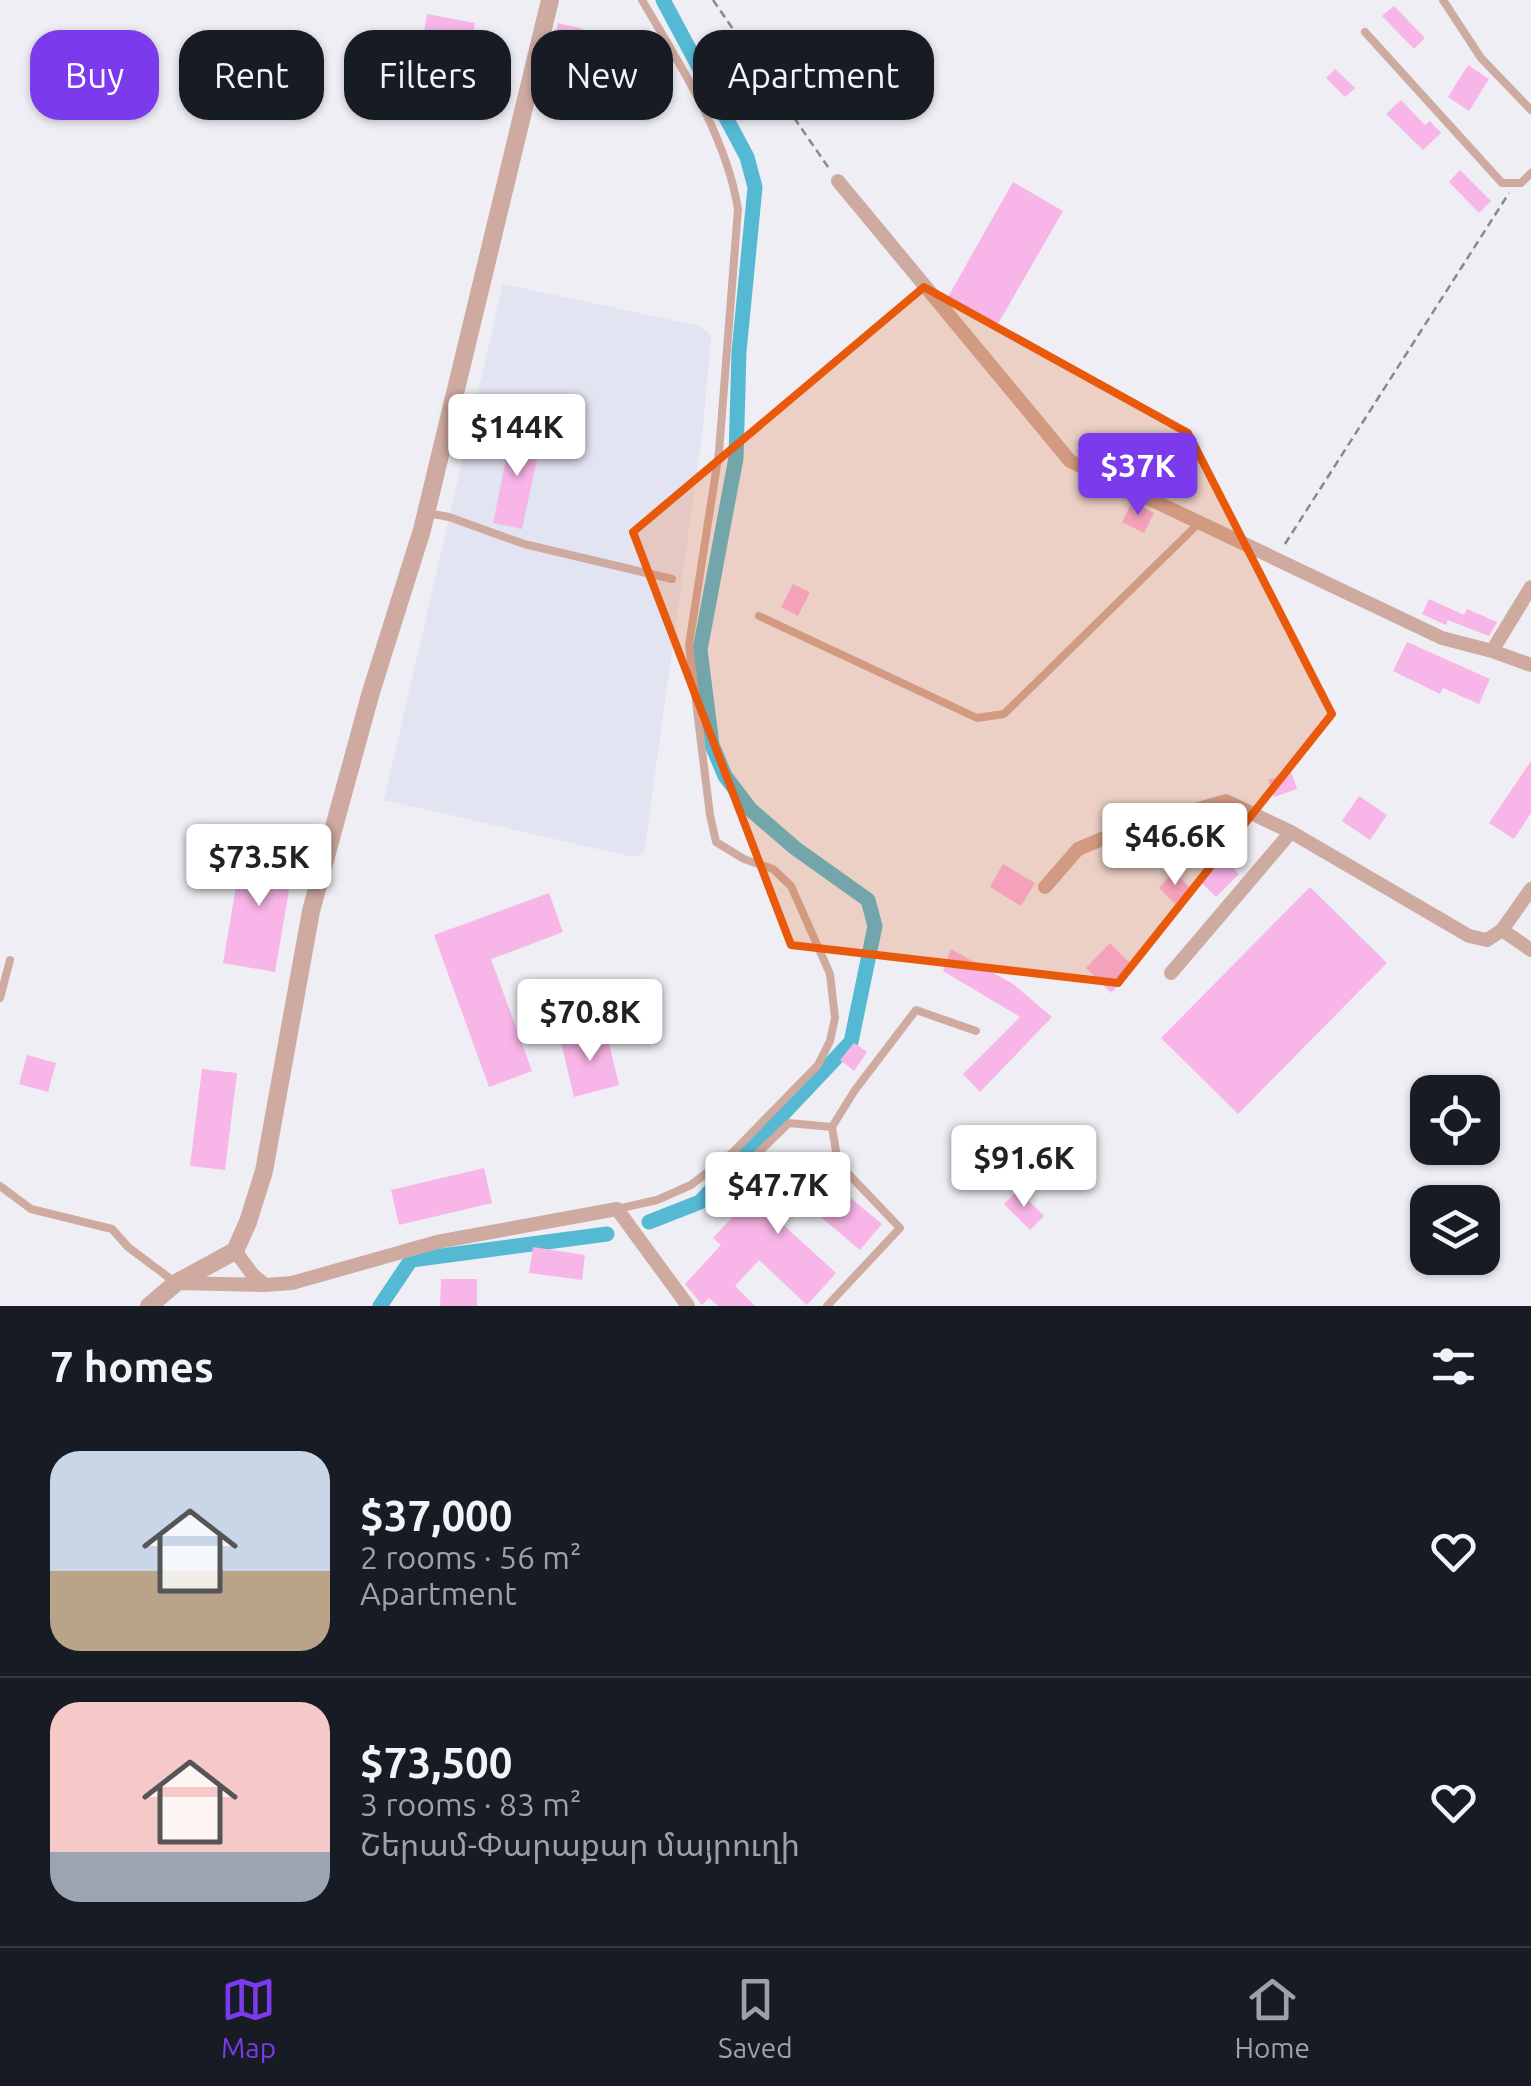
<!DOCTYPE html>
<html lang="en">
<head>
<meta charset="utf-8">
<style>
  :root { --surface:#171b24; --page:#242831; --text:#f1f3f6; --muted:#9ea1a6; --line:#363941; --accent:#7c3aed }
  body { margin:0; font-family:Ubuntu,"Noto Sans Armenian",sans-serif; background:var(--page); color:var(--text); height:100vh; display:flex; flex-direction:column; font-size:38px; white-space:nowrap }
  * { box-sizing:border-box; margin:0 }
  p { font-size:32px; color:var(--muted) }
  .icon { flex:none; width:55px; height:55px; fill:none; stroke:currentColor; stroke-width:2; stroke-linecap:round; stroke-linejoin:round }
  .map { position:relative; height:1306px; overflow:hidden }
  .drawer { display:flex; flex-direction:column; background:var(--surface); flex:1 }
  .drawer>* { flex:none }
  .banner { position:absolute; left:30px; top:30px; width:1000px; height:90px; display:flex; gap:20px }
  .tools { position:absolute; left:1410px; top:1075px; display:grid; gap:20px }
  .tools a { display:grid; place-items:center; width:90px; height:90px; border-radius:20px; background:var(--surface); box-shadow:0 2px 8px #0004; font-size:50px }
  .price { position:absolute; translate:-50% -85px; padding:0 22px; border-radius:10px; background:#fff; color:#222; font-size:32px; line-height:65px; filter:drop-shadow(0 2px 5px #0008) }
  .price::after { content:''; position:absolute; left:50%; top:60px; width:30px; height:22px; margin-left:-15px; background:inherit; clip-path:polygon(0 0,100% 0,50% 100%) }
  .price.active { background:var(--accent); color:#fff }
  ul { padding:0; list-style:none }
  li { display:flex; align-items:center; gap:30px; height:250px; padding:0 50px }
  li+li { border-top:2px solid var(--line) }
  li span { display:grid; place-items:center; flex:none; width:280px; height:200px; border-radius:30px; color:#555 }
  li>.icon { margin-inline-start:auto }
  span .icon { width:120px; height:120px; fill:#fffc; stroke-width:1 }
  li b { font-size:42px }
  h2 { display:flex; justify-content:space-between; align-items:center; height:120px; padding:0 50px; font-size:42px }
  .pill { padding:0 35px; border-radius:30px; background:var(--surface); box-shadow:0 2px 8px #0004; font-size:35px; line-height:90px }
  .pill.active { background:var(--accent); color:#fff }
  .dock { display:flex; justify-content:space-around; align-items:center; height:140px; border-top:2px solid var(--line); background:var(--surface); font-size:28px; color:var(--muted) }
  .dock a { display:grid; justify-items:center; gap:5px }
  .dock .active { color:var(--accent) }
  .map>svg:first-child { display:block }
  .built { fill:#e3e4f2 }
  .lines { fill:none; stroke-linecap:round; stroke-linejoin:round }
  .canal { stroke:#55b9d4; stroke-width:15 }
  .building { fill:#f8b5e7 }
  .path { stroke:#88898c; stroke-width:2.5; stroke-dasharray:8 5; stroke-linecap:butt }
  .service { stroke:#cfaaa1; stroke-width:8 }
  .minor { stroke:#cfaaa1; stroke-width:14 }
  .tertiary { stroke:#cfaaa1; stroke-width:18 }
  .marked { fill:#e8590c; fill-opacity:0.2; stroke:#e8590c; stroke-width:8; stroke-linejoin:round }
</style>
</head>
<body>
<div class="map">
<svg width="1531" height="1306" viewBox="0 0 1531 1306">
  <rect width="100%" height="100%" fill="#eeeef4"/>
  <!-- built -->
  <path class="built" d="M503,284l197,42 11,10 -8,91 -59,427 -11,3 -249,-57z"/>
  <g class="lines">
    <!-- canal -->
    <path class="canal" d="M649,1222l51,-20 151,-160 24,-116 -7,-26 -73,-52 -44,-38 -26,-34 -13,-31 -12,-95 36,-192 3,-106 16,-165 -8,-30 -84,-157
      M380,1306l31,-46 196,-26"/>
  </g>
  <!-- building -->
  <path class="building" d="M1394,6l31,32 -11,11 -32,-33z
    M427,14l48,9 -6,36 -48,-9z
    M558,23l25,6 -4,19 -25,-6z
    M1468,65l21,14 -20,32 -21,-14z
    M1335,69l20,19 -10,9 -19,-19z
    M1401,100l24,25 5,-4 11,12 -18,17 -37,-36z
    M1460,170l31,31 -12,12 -30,-31z
    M1013,182l50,29 -68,118 -39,-22 -8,-10z
    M512,430l30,6 -20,93 -29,-6z
    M1132,502l22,11 -10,20 -22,-11z
    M793,584l17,8 -12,24 -17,-9z
    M1429,599l35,16 3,-6 30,13 -8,14 -41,-16 -2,5 -24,-11z
    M1407,642l83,37 -11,25 -36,-16 -3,6 -47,-23z
    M1531,761v52l-17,26 -25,-16z
    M1291,772l6,17 -23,8 -6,-17z
    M1359,796l28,19 -17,25 -28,-19z
    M243,846l52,9 -20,117 -52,-9z
    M1224,859l15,15 -23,23 -15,-15z
    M1003,864l32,19 -14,23 -31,-19z
    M1174,872l16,16 -15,16 -16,-16z
    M1310,887l77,76 -149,151 -77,-76z
    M549,893l14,39 -72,27 41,112 -43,16 -55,-152z
    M1110,943l25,25 -24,25 -25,-25z
    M951,949l62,35 39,33 -72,75 -17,-18 57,-57 -77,-46z
    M606,1031l13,54 -45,12 -13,-55z
    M854,1043l13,9 -13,19 -14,-11z
    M27,1055l29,8 -8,29 -29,-8z
    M202,1069l35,4 -12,97 -35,-4z
    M780,1155l35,32 9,-11 58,48 -22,26 -63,-53 -20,22 59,54 -29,32 -48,-45 -24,26 20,20h-37l-9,-8 -7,7 -17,-21 36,-39 -8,-7 26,-28 -5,-5z
    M484,1168l8,35 -93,22 -8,-35z
    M1018,1190l26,26 -14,14 -26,-26z
    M533,1247l52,8 -3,25 -53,-7z
    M441,1279h36v27h-37z"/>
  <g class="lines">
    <!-- path -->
    <path class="path" d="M713,0l115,167
      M1285,544l224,-351"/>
    <!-- service -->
    <path class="service" d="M1443,0l38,58 50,52
      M1365,32l137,151h19l10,-10
      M427,513l22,4 75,27 148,35
      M759,616l218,102 27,-4 196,-192
      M0,998l10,-38
      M0,1186l31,23 81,20 16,18 48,36
      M719,1191l70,-68 43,4
      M617,1209l40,-9 34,-15 41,-32 86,-88 12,-24 5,-23 -5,-44 -39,-88 -18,-17 -29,-10 -28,-17 -6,-27 -21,-170 30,-193 19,-243c-12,-74 -58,-144 -96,-209
      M827,1306l73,-78 -62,-65 -6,-36 23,-37 61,-80 60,21"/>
    <!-- minor -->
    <path class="minor" d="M838,181l232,280 372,177 50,13 39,14
      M1492,651l39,-64
      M1045,887l33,-38 38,-16 110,-32 65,31 178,104 18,4 15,-10 29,20
      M1502,930l29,-41
      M1171,973l120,-141
      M235,1251l18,24 12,10 27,-2 145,-41 180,-33 71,97
      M176,1283l88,2"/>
    <!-- tertiary -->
    <path class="tertiary" d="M149,1306l27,-23 59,-32 13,-29 16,-51 47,-260 60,-219 51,-162 128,-530"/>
  </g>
  <!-- marked area -->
  <path class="marked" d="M924,287l264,146 144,281 -214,269 -327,-38 -158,-413z"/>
</svg>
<div class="tools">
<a><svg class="icon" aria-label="locate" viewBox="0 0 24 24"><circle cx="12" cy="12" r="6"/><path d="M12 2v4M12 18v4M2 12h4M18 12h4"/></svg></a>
<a><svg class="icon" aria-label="layers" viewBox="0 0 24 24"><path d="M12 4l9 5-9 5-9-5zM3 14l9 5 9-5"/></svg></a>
</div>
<b class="price" style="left:517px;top:479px">$144K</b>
<b class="price active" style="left:1138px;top:518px">$37K</b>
<b class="price" style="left:1175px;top:888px">$46.6K</b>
<b class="price" style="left:259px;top:909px">$73.5K</b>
<b class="price" style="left:590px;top:1064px">$70.8K</b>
<b class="price" style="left:1024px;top:1210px">$91.6K</b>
<b class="price" style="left:778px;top:1237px">$47.7K</b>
<div class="banner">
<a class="pill active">Buy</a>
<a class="pill">Rent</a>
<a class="pill">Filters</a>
<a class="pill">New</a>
<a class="pill">Apartment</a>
</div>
</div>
<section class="drawer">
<h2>7 homes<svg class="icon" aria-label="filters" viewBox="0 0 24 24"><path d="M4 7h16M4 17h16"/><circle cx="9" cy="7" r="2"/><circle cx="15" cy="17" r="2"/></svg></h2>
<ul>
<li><span style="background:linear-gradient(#c9d6e8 60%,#b9a48a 0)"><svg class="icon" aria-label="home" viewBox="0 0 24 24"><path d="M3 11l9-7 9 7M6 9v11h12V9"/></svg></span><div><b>$37,000</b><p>2 rooms · 56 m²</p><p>Apartment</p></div><svg class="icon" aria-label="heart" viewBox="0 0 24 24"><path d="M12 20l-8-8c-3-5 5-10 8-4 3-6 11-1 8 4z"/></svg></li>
<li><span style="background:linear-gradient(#f6c9c9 75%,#9aa5b1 0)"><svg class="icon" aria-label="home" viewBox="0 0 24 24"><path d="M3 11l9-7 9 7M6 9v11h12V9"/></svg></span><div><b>$73,500</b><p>3 rooms · 83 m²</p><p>Շերամ-Փարաքար մայրուղի</p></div><svg class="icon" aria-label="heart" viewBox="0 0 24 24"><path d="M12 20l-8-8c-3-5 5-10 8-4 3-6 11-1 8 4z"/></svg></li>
</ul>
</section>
<nav class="dock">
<a class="active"><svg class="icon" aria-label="map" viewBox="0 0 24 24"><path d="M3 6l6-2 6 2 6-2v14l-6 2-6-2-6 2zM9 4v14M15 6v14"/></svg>Map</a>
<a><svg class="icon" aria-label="saved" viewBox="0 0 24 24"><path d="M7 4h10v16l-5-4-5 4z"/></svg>Saved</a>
<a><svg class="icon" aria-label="home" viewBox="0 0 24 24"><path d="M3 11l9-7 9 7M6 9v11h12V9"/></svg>Home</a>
</nav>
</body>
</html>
